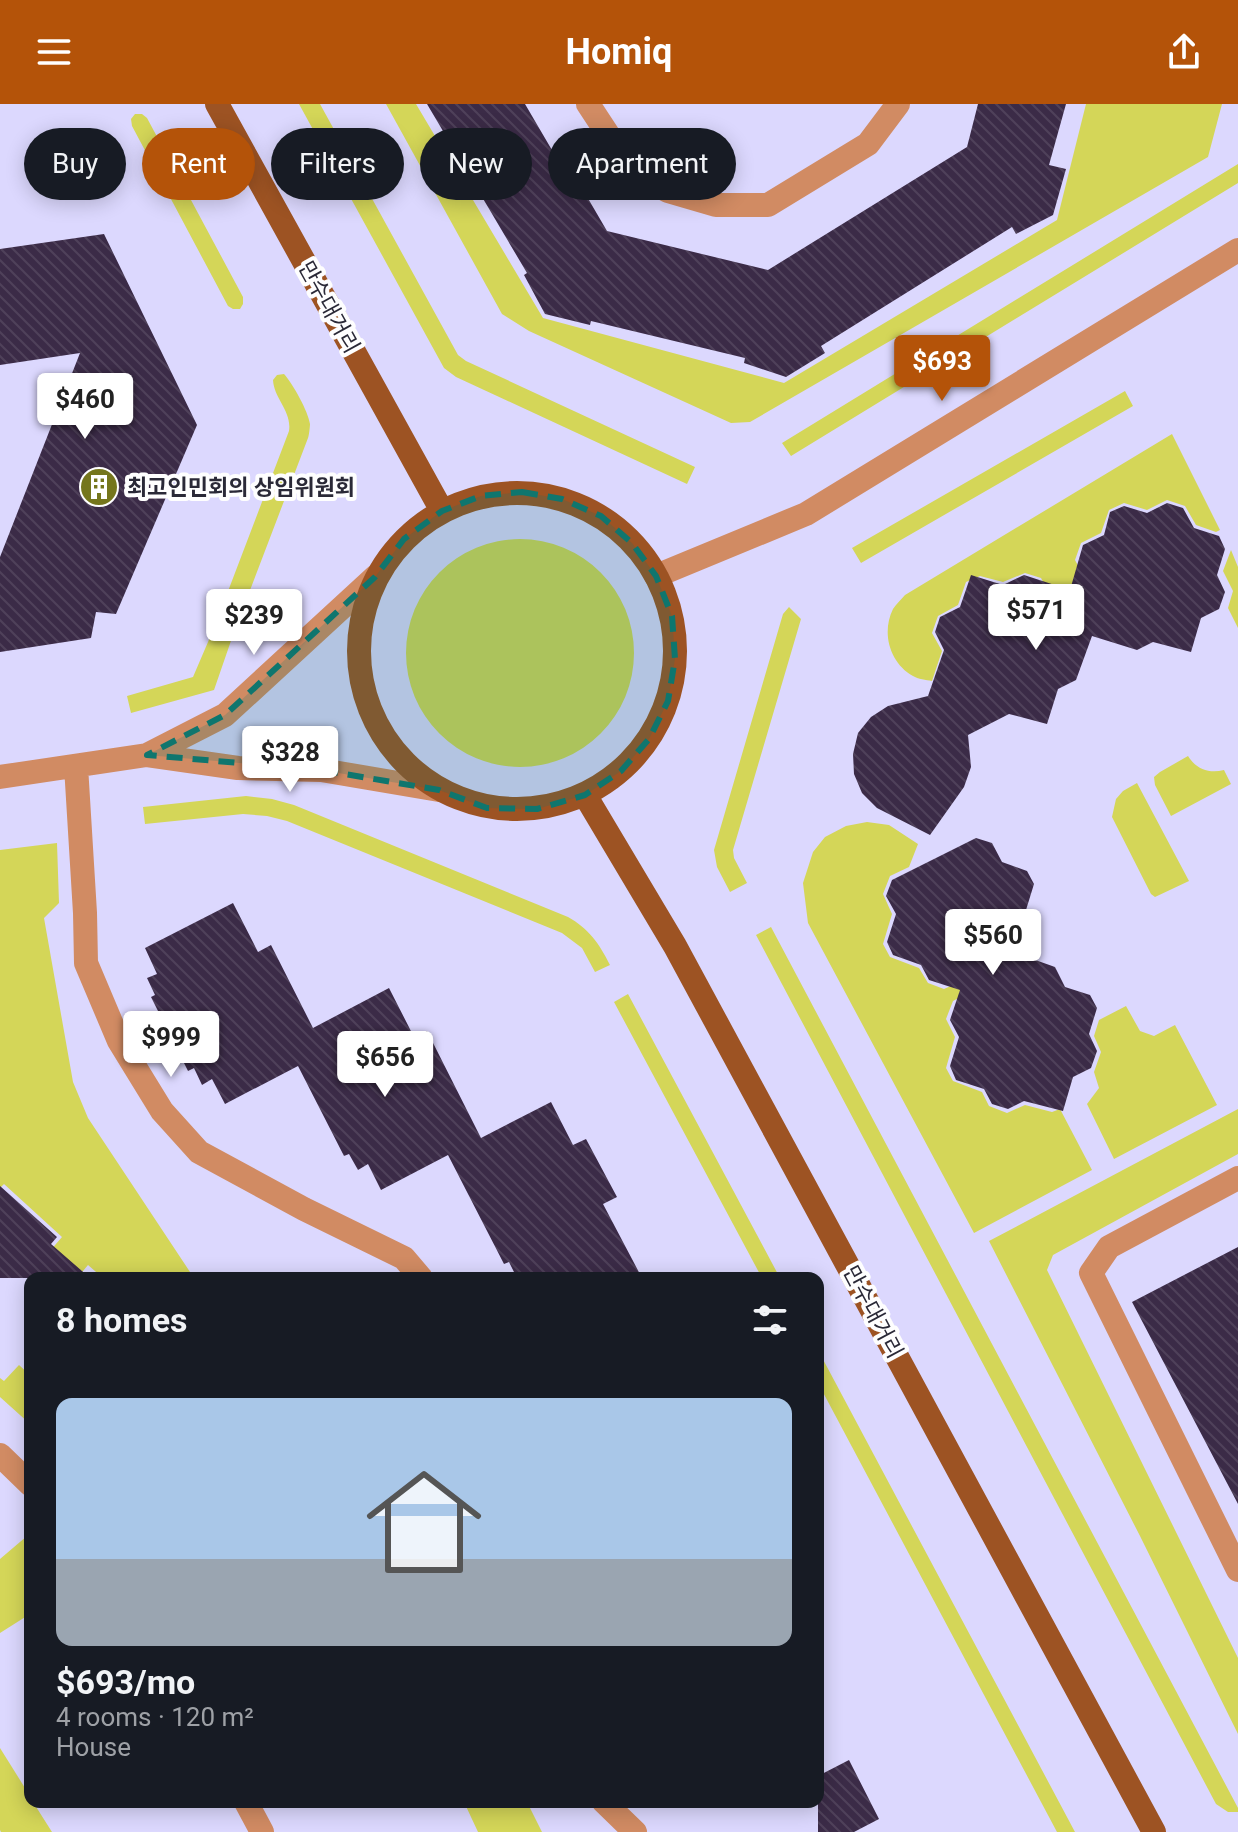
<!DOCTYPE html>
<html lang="en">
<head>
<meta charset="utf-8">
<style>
  :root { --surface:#171b24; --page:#20242c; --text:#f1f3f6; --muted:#9ea1a6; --accent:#b45309 }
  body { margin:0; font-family:Roboto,"Noto Sans KR",sans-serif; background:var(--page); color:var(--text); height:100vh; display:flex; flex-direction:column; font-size:30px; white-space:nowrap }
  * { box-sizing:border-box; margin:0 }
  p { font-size:26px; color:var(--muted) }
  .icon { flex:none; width:44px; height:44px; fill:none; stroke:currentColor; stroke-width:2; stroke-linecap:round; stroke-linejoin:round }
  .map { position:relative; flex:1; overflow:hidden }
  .details { position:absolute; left:24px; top:1168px; width:800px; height:536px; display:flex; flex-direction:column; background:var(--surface); border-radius:16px; box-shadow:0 4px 20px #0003 }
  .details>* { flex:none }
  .hud { position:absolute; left:24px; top:24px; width:800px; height:72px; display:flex; gap:16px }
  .price { position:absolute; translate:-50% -68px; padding:0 18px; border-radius:8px; background:#fff; color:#222; font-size:26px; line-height:52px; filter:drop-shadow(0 2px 4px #0008) }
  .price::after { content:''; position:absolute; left:50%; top:48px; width:24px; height:18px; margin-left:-12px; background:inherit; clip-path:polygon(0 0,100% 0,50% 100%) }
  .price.active { background:var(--accent); color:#fff }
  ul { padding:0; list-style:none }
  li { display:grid; align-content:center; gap:16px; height:424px; padding:0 32px }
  li span { display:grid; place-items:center; height:248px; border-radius:16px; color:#555 }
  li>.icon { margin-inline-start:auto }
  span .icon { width:144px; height:144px; fill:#fffc; stroke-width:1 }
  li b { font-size:34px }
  h2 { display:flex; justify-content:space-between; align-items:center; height:96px; padding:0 32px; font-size:34px }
  .pill { padding:0 28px; border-radius:36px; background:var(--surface); box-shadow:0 4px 20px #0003; font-size:28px; line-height:72px }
  .pill.active { background:var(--accent); color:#fff }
  header { display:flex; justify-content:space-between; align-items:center; height:104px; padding:0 32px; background:var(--accent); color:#fff; font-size:36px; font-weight:700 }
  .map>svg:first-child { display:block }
  .grass { fill:#d4d658 }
  .building { fill:url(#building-back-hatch) }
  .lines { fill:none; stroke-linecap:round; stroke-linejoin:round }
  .minor { stroke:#d18b63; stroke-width:24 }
  .major { stroke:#9d5323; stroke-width:24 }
  .marked { fill:#0f766e; fill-opacity:0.2; stroke:#0f766e; stroke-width:6; stroke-dasharray:16 10; stroke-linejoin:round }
  .labels { text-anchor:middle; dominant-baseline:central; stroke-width:8; stroke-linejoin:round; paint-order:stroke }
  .street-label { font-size:22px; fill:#2a2937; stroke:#fefefe }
  .poi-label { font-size:22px; font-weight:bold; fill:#2a2937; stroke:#fefefe; text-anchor:start }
</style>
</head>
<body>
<header><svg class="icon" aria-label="menu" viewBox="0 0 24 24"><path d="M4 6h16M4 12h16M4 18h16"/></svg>Homiq<svg class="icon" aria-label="share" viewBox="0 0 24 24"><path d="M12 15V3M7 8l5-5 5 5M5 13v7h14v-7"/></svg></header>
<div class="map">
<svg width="1238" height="1728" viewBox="0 0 1238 1728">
  <defs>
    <pattern id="building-back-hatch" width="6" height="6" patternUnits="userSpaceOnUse" patternTransform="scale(2)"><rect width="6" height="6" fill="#3b2b47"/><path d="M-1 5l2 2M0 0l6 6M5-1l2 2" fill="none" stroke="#4f415a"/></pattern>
  </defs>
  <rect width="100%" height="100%" fill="#dcd8fe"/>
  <!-- grass -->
  <path class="grass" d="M299,0h21l138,251 8,6 229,106 -8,17 -231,-107 -12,-9z
    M386,0h30l127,214 241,65 273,-163 29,-116h136l-14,53 -458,265 -19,1 -202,-92 -27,-17z
    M135,10h7l5,4 96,179v7l-3,5h-7l-5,-3 -96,-180 -1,-7z
    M1238,60v19l-447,273 -9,-13z
    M284,270c9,10 24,37 26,50 0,2 -1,12 -2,14l-75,197 -19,55 -83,23 -4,-17 66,-19 21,-49 75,-197c3,-20 -15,-32 -16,-51l4,-5z
    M1125,287l8,15 -272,157 -9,-15z
    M1172,330l48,96 -4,2 -20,-7 -11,-19 -18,-6 -20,10 -23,-7 -15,7 -8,23 -20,10 -6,17 10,19 -10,26 -23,-7 -11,-20 -16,-5 -22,9 -23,-6 -14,6 -8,23 -20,11 -6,17 10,18 -10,30c-6,-1 -14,-2 -19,-5 -23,-13 -32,-43 -20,-67 3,-5 8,-9 12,-14z
    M406 549a114 114 0 1 1 228 0a114 114 0 1 1-228 0Z
    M1231,446l7,17v61l-10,-20 5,-17 -10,-20z
    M789,503l12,12 -68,231 1,8 13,25 -17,9 -13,-25 -3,-17 69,-236z
    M1188,652c8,13 21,18 36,14l7,14 -60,32 -16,-31 -1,-8 6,-5z
    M1137,679l52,98 -34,16 -4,-3 -39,-77 4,-18 7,-8z
    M246,692l26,3 22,6 274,112c21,12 31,26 42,48l-15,7 -13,-24 -20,-15 -275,-112 -20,-5 -24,-2 -98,10 -2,-17z
    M867,718l22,3 29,19 -9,23 -19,9 -7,18 9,20 -9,30 7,13 29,11 9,15 16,6 18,-8 10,10 -19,10 -7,18 9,18 -9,31 7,13 29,11 7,14 18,7 18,-8 27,7 8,-3 32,61 -118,63 -166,-310 -5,-40 10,-31 12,-15 21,-11z
    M57,739l2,60 -15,15 29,164 15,36 106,160h-91l-15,-13 -10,12 -29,-25 13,-15 -58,-53 -4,4v-338z
    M771,823l467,881v4h-10l-12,-8 -460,-869z
    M628,890l152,284h-18l-148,-276z
    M1126,902l14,25 14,5 21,-11 42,80 -103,54 -27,-55 12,-16 -5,-16 7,-20 -7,-16 5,-16z
    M1238,1005v45l-185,101 -6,15 191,388v76l-98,-198 -151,-295z
    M818,1246l257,482h-18l-239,-449z
    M19,1261l11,10v49l-30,-27v-19l4,3z
    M27,1432l3,4v74l-30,19v-74z
    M0,1644l30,48v6h3l19,30h-51l-1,-2z
    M464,1698h63l15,30h-64z"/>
  <!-- building -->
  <path class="building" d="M427,0h98l55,94 6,-3 21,36 161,39 199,-123 11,-43h88l-17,61 17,4 -13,46 -37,19 -4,-7 -191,119 4,7 -39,24 -42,-14 1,-5 -154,-37 -1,4 -45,-11 -21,-39 3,-2z
    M104,130l93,191 -81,189 -20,-2 -5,26 -91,14v-95l80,-204 -80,12v-116z
    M1167,399l16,5 11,20 25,8 6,13 -8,26 8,17 -6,17 -18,9 -10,34 -38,-10 -16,8 -45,-14 -16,44 -18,9 -11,35 -38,-10 -41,21 3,32 -7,20 -34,48 -53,-27 -15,-15 -8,-19 -1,-20 5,-21 13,-16 17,-11 40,-10 16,-46 -9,-18 5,-15 20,-10 11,-32 32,10 21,-10 46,15 13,-45 21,-10 6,-23 14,-6 23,7z
    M976,734l16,5 10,19 25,9 7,13 -8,26 8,17 -10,29 31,11 10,20 25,8 7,13 -8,26 8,17 -6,17 -18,9 -10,34 -39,-10 -16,8 -16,-5 -8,-15 -28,-9 -6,-14 9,-29 -9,-17 10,-30 -31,-10 -8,-15 -28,-10 -6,-13 9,-28 -10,-18 6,-16z
    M233,799l25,49 13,-7 42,83 76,-40 25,49 13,-6 54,107 70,-36 22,43 13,-6 31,58 -14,7 39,74h-125l-8,-16 -5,2 -56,-109 -67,35 -13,-26 -10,6 -9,-16 -5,2 -46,-90 -73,38 -13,-25 -10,6 -8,-17 -6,3 -37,-74 4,-2 -8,-17 10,-4 -12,-26z
    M0,1082l57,51 -6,7 39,34h-90z
    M1238,1143v257l-106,-202z
    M849,1656l30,59 -25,13h-36v-56z"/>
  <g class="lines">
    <!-- minor -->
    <path class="minor" d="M588,0l44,67 36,20 48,14h52l100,-61 30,-40
      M656,472l150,-62 432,-264
      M147,651l78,-40 150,-138
      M76,662l9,147 1,50 33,78 43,70 37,41 105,57 100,49 17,20
      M0,673l147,-22 91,13 83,2 118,20
      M1238,1074l-129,69 -18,26 147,297
      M0,1351l30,29
      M246,1698l16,30
      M604,1698l31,30"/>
    <!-- major -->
    <path class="major" d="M217,0l225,407
      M359 547a158 158 0 1 1 316 0a158 158 0 1 1-316 0Z
      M585,691l90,151 479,886"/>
  </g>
  <!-- marked area -->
  <path class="marked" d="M522,388l40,7 39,17 31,27 24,33 16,40 3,43 -7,42 -19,38 -28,32 -36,24 -48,14 -50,-1 -48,-18 -118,-20 -174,-15 78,-40 150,-138 29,-38 38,-28 39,-15z"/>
  <!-- icons -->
  <defs>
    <g id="building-disc" transform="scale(2)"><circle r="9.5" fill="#75761c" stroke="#fefefe"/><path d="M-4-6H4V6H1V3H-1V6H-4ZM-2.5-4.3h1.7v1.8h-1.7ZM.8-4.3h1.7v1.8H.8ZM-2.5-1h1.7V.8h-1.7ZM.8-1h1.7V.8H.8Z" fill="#fff"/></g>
  </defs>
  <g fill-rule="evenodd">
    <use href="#building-disc" x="99" y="383"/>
  </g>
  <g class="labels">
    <!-- street labels -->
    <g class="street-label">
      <text transform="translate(329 203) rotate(61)">만수대거리</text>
      <text transform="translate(873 1208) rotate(62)">만수대거리</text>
    </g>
    <!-- poi labels -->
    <g class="poi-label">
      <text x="127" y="383">최고인민회의 상임위원회</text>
    </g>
  </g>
</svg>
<b class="price active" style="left:942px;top:299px">$693</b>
<b class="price" style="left:85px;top:337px">$460</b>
<b class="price" style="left:1036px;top:548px">$571</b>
<b class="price" style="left:254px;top:553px">$239</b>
<b class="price" style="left:290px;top:690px">$328</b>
<b class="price" style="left:993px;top:873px">$560</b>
<b class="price" style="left:171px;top:975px">$999</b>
<b class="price" style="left:385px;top:995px">$656</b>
<div class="hud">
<a class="pill">Buy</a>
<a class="pill active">Rent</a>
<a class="pill">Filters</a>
<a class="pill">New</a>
<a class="pill">Apartment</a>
</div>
<section class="details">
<h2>8 homes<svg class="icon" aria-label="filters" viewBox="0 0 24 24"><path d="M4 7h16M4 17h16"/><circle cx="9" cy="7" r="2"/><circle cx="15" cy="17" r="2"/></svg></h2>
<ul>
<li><span style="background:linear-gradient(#a9c7e8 65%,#9aa5b1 0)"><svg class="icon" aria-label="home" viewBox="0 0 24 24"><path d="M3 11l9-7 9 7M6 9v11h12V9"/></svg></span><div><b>$693/mo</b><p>4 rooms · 120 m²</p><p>House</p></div></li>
</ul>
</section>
</div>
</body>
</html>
